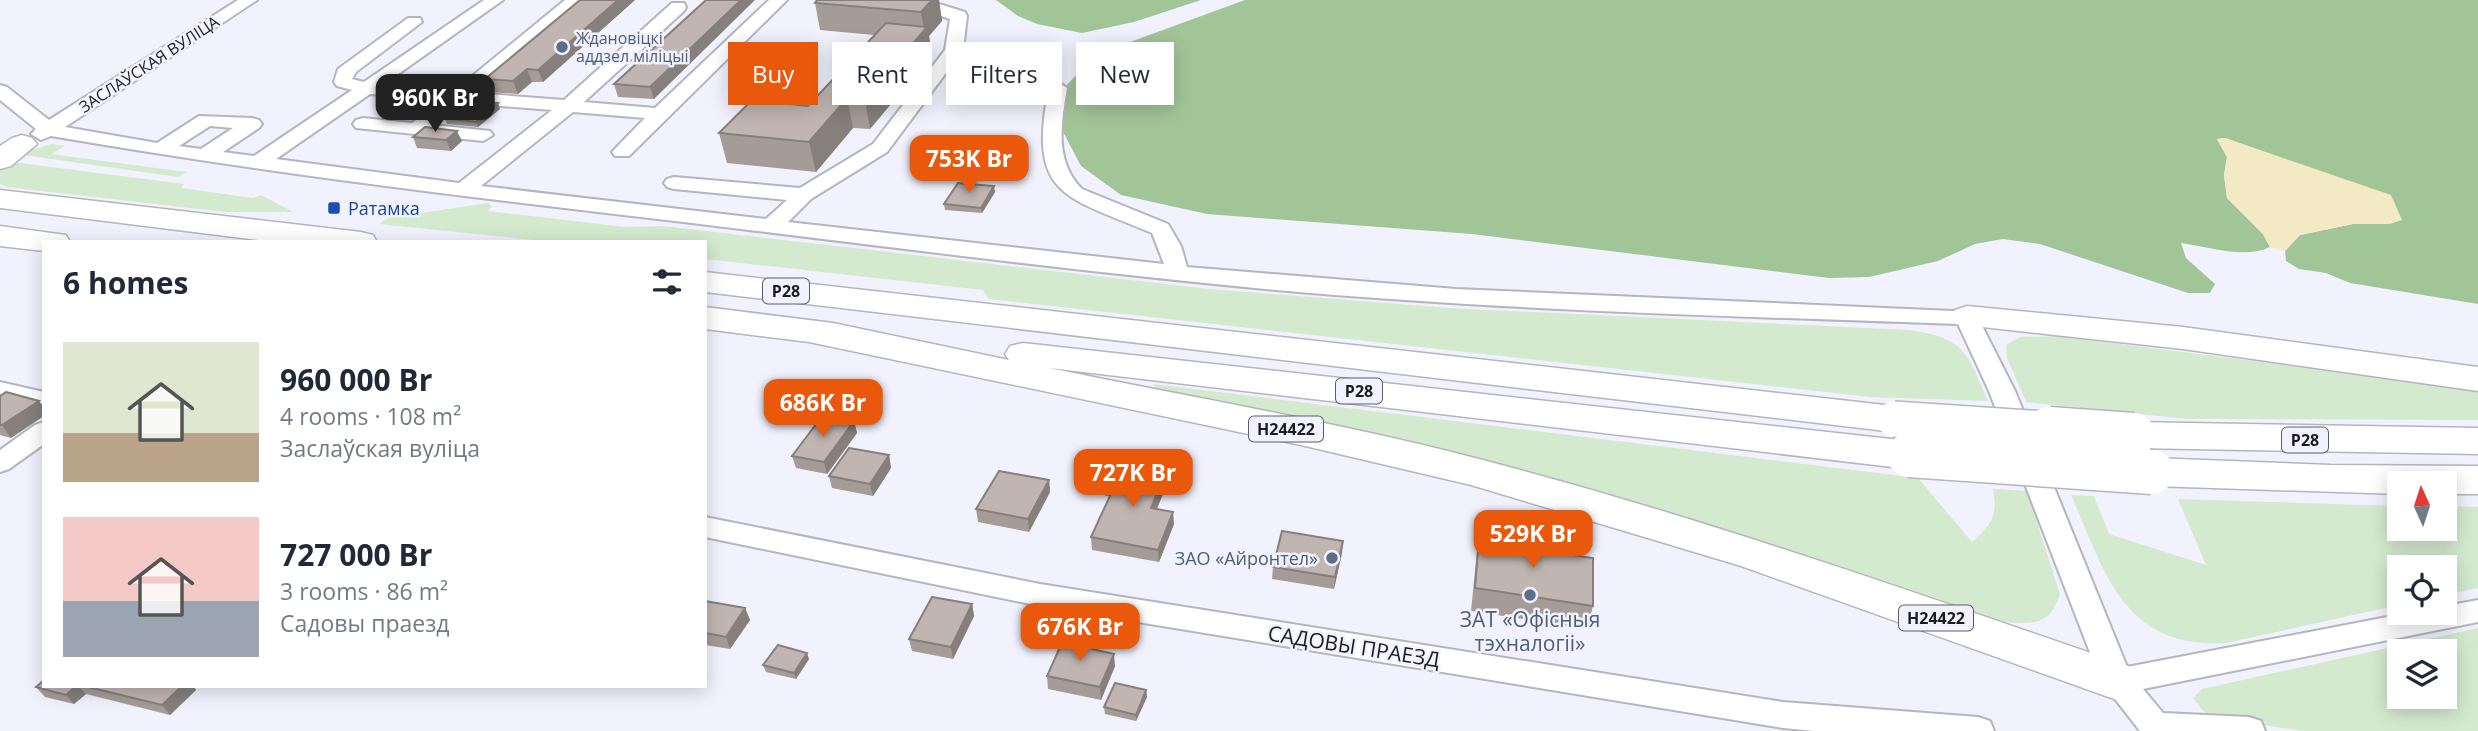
<!DOCTYPE html>
<html lang="en">
<head>
<meta charset="utf-8">
<style>
  :root { --surface:#fff; --page:#f2f2f3; --text:#1f2937; --muted:#747a83; --accent:#ea580c }
  body { margin:0; font-family:"Open Sans",sans-serif; background:var(--page); color:var(--text); height:100vh; display:flex; flex-direction:column; font-size:26px; white-space:nowrap }
  * { box-sizing:border-box; margin:0 }
  p { font-size:23px; color:var(--muted) }
  .icon { flex:none; width:38px; height:38px; fill:none; stroke:currentColor; stroke-width:2; stroke-linecap:round; stroke-linejoin:round }
  .map { position:relative; flex:1; overflow:hidden }
  .drawer { position:absolute; left:42px; top:240px; width:665px; height:448px; display:flex; flex-direction:column; background:var(--surface); border-radius:0px; box-shadow:0 4px 18px #0003 }
  .drawer>* { flex:none }
  .hud { position:absolute; left:728px; top:42px; width:665px; height:63px; display:flex; gap:14px }
  .needle { width:46px; rotate:357deg }
  .buttons { position:absolute; left:2387px; top:471px; display:grid; gap:14px }
  .buttons a { display:grid; place-items:center; width:70px; height:70px; border-radius:0px; background:var(--surface); box-shadow:0 4px 18px #0003; font-size:35px }
  .price { position:absolute; translate:-50% -60px; padding:0 16px; border-radius:14px; background:var(--accent); color:#fff; font-size:23px; line-height:46px; filter:drop-shadow(0 2px 4px #0008) }
  .price::after { content:''; position:absolute; left:50%; top:42px; width:21px; height:16px; margin-left:-10px; background:inherit; clip-path:polygon(0 0,100% 0,50% 100%) }
  .price.current { background:#222; color:#fff }
  ul { padding:0; list-style:none }
  li { display:flex; align-items:center; gap:21px; height:175px; padding:0 21px }
  li span { display:grid; place-items:center; flex:none; width:196px; height:140px; border-radius:0px; color:#555 }
  li>.icon { margin-inline-start:auto }
  span .icon { width:84px; height:84px; fill:#fffc; stroke-width:1 }
  li b { font-size:30px }
  h2 { display:flex; justify-content:space-between; align-items:center; height:84px; padding:0 21px; font-size:30px }
  .tag { padding:0 24px; border-radius:0px; background:var(--surface); box-shadow:0 4px 18px #0003; font-size:24px; line-height:63px }
  .tag.current { background:var(--accent); color:#fff }
  .map>svg:first-child { display:block }
  .green { fill:#d4eace; fill-rule:evenodd }
  .forest { fill:#a2c598 }
  .sand { fill:#f3e9c4 }
  .lines { fill:none; stroke-linecap:round; stroke-linejoin:round }
  .minor-casing { stroke:#b4b5bf; stroke-width:4 }
  .highway-casing { stroke:#b4b5bf; stroke-width:3 }
  .minor { fill:#fff; fill-rule:evenodd }
  .highway { fill:#fff; fill-rule:evenodd }
  .highway-bridge-far1-casing { stroke:#b4b5bf; stroke-width:38; stroke-linecap:butt }
  .highway-bridge-casing { stroke:#b4b5bf; stroke-width:47; stroke-linecap:butt }
  .highway-bridge-far1 { stroke:#fff; stroke-width:35 }
  .highway-bridge { stroke:#fff; stroke-width:44 }
  .wall { fill:#a59c98 }
  .shaded-wall { fill:#867f7c }
  .building { fill:#c0b5b1; stroke:#867f7c; stroke-width:2 }
  .service-dot { fill:#5c6f8a; stroke:#f1f2fd; stroke-width:2.5 }
  .transit-dot { fill:#1a4fb4; stroke:#f1f2fd; stroke-width:2.5 }
  .labels { text-anchor:middle; dominant-baseline:central; stroke-width:5; stroke-linejoin:round; paint-order:stroke }
  .far-service-label { font-size:16px; fill:#4e5e75; stroke:#f1f2fd; text-anchor:start }
  .far-street-label { font-size:16px; fill:#1d1d21; stroke:#f1f2fd }
  .shield { fill:#f1f2fd; stroke:#5d5d63; stroke-width:2 }
  .shield-label { font-size:16px; font-weight:bold; fill:#1d1d21 }
  .transit-label { font-size:18px; fill:#164399; stroke:#f1f2fd; text-anchor:start }
  .service-label { font-size:18px; fill:#4e5e75; stroke:#f1f2fd; text-anchor:end }
  .near-service-label { font-size:21px; fill:#4e5e75; stroke:#f1f2fd }
  .near-street-label { font-size:21px; fill:#1d1d21; stroke:#f1f2fd }
</style>
</head>
<body>
<div class="map">
<svg width="2478" height="731" viewBox="0 0 2478 731">
  <rect width="100%" height="100%" fill="#f1f2fd"/>
  <!-- green -->
  <path class="green" d="M52,144l13,2 -14,8 136,18 -9,5 -161,-23z
    M4,161l180,23 -3,4 72,10 8,-3 32,17h-68l-219,-25 -6,-3v-16z
    M488,203l4,3 -4,5 137,16 38,-1 547,63 239,19 460,22c56,8 58,22 79,71l-118,-4 -881,-98 -6,-9 -278,-31v-17l-162,-1 -164,-17 9,-6z
    M2056,336l422,53v31l-291,-1 -161,-17 -19,-44 -1,-13 14,-8z
    M1153,384l765,94 54,64c20,-18 26,-25 21,-53l34,2 33,103c-10,32 -27,30 -56,28l-242,-81 -327,-90 -278,-61z
    M2071,495l23,1 15,38 97,31 -28,-66 221,7v22h46v-22l33,1v81l-33,7v-28h-46v38l-173,38c-103,6 -121,-71 -155,-148z
    M2478,628v103h-176l-84,-13 -14,-6 -11,-14 9,-9zM2399,651h46v45h-46z"/>
  <!-- forest -->
  <path class="forest" d="M996,0h205l-67,22 -52,11 -45,-9 -19,-8z
    M1245,0h1233v304l-128,-21 -24,-10 -27,-4 -13,-8 -1,-10 15,-16 53,-11h37l-83,-57 -82,-29 -8,1 10,18 -3,18 3,23 36,36 7,13c-25,12 -62,0 -89,-4l5,15 29,26 -5,9h-22l-148,-49 -37,-5 -28,5 -37,17 -69,16 -40,1 -357,-44 -265,-20 -86,-19 -40,-29 -19,-36 5,-45 22,-24 30,-15z"/>
  <!-- sand -->
  <path class="sand" d="M2225,138l166,57 11,25 -12,4h-37l-53,11 -15,16 -15,-4 -7,-13 -36,-36 -3,-23 3,-18 -10,-18z"/>
  <g class="lines">
    <!-- minor casing -->
    <g class="minor-casing">
      <path id="minor" d="M238,0h19l-192,127 92,16 42,-27 53,2 7,2 3,4 -3,4 -36,24 31,4 98,-66 -15,-4 -3,-4 4,-13 70,-51h12l2,4 -66,50 -4,7 12,3 120,-82h19l-119,84 70,7 111,-91h18l-109,93 90,7 108,-97h12l2,4 -2,4 -100,91 71,6 114,-108h18l-158,156h-14l-3,-4 33,-34 -72,-6 -92,74 285,33 21,-19 -113,-11 -7,-2 -3,-4 3,-4 7,-2 126,11 73,-44 72,-94 5,-31 -47,-16 -2,-3h25l39,12 2,4 -4,34 -76,102 -76,47 -23,23 376,42 -12,-31c-87,-37 -125,-36 -103,-145l9,-6 9,6c-6,35 -13,73 15,101l86,35 13,22 6,21 269,22 519,23 40,79 112,276 286,-55h32v-6l33,-6v22l-335,67 20,24 86,4 12,4 4,10h-125l-39,-50 -112,-290 -31,-67c-231,-8 -462,-14 -693,-35 -188,-18 -377,-42 -565,-65 -217,-25 -434,-51 -649,-88l-10,4 -10,-6 5,-5 -36,-29v-15l7,2 42,33zM370,94l71,7 -29,22 -49,-5 -7,2 -3,4 3,4 127,13 10,-6 -3,-4 -56,-6 28,-22 90,7 -93,73 -183,-24zM210,126l23,2 -32,21 -22,-3z
        M0,382l44,10v16l-44,-10z
        M44,422v22l-35,25 -9,3v-22l35,-25z
        M705,517l335,67 743,118 195,15 12,4 4,10h-179l-32,-3 -743,-122 -335,-69z"/>
    </g>
    <!-- highway casing -->
    <g class="highway-casing">
      <path id="highway" d="M22,135l10,3 5,6 -26,22 -11,3v-23l12,-8z
        M0,190l361,42 12,3 4,7h-102l-275,-34z
        M0,226l66,9 4,7h-26v9l-44,-5z
        M705,272l1189,134 14,4 5,9 -5,9 -14,4 -1189,-140z
        M1967,306l216,21 295,40v24l-295,-42 -228,-25 -6,-7 6,-7z
        M705,307l128,16 176,37 -4,-6 5,-8 13,-3 886,98 14,4 6,10 -6,10 -14,4 -860,-101c142,29 286,54 426,90 224,58 441,135 659,210l7,13 -7,13 -17,6 -376,-134 -270,-81 -170,-40 -492,-103 -104,-13z
        M2133,422l345,6v26l-345,-6 -14,-4 -6,-9 6,-9z
        M2152,458l178,7 148,1v28h-33v-11h-46v11l-247,-8 -14,-4 -6,-10 6,-10z"/>
    </g>
    <!-- minor -->
    <use href="#minor" class="minor"/>
    <!-- highway -->
    <use href="#highway" class="highway"/>
    <!-- highway-bridge-far1 casing -->
    <g class="highway-bridge-far1-casing">
      <path id="highway-bridge-far1" d="M1894,419l181,12"/>
    </g>
    <!-- highway-bridge casing -->
    <g class="highway-bridge-casing">
      <path id="highway-bridge" d="M2049,429l84,6
        M1909,455l243,17"/>
    </g>
    <!-- highway-bridge-far1 -->
    <use href="#highway-bridge-far1" class="highway-bridge-far1"/>
    <!-- highway-bridge -->
    <use href="#highway-bridge" class="highway-bridge"/>
  </g>
  <!-- wall -->
  <path class="wall" d="M635,0l-92,82h-11l-14,12 -29,-2 -4,-13z
    M706,0l-52,99 -36,-2 -4,-13z
    M817,0h122l3,21 -13,15 3,19 -62,74 -17,-1 -37,44 -89,-9 -8,-30 89,-27 66,-71 -54,-5 -5,-27z
    M500,109l-22,18 -31,-3 -2,-6z
    M413,137l49,4 -11,10 -34,-3z
    M995,192l-13,21 -37,-3 -1,-6z
    M0,396l11,42 -11,-3z
    M854,421l3,12 -30,41 -31,-6 -4,-12z
    M889,455l2,13 -18,28 -41,-8 -3,-12z
    M1166,472l1,12 -10,25 17,15 -15,38 -67,-12 -1,-13 19,-41h-5l-1,-13z
    M1049,480l1,12 -21,40 -51,-10 -2,-13z
    M1502,526l91,80 -6,23 -116,-18 5,-50 3,-23 20,3z
    M1342,553l-8,36 -62,-10 1,-12z
    M705,601l40,7 5,12 -20,29 -25,-4z
    M972,604l2,12 -21,43 -41,-8 -3,-12z
    M1096,650l19,16 -14,34 -53,-11 -1,-13z
    M809,659l-13,20 -30,-7 -3,-7z
    M44,686h149l3,4 -26,25 -84,-21 -12,10 -29,-7 -9,-10z
    M1146,690l1,7 -11,24 -31,-7 -1,-7z"/>
  <!-- shaded-wall -->
  <path class="shaded-wall" d="M618,0h17l-92,82 -5,-12z
    M741,0h14l-101,99 -4,-12z
    M932,0h7l3,21 -13,15 3,19 -62,74 -5,-29 59,-70 -3,-18z
    M527,69l5,13 -14,12 -5,-13z
    M847,98l6,30 -37,44 -7,-30z
    M498,103l2,6 -22,18 -2,-5z
    M457,131l5,10 -11,10 -5,-11z
    M994,186l1,6 -13,21 -1,-5z
    M39,401l5,6v9l-33,22 -9,-13z
    M854,421l3,12 -30,41 -3,-12z
    M889,455l2,13 -18,28 -3,-12z
    M1166,472l1,12 -15,36 -1,-12z
    M1049,480l1,12 -21,40 -1,-13z
    M1173,512l1,12 -15,38 -1,-12z
    M1343,541l-1,12 -8,36 1,-12z
    M972,604l2,12 -21,43 -2,-12z
    M745,608l5,12 -20,29 -4,-12z
    M807,653l2,6 -13,20 -2,-6z
    M1114,654l1,12 -14,34 -1,-13z
    M76,686h3l7,8 -12,10 -8,-9z
    M182,686h11l3,4 -26,25 -8,-10z
    M1146,690l1,7 -11,24v-6z"/>
  <!-- building -->
  <path class="building" d="M580,0h38l-80,70 -11,-1 -14,12 -28,-2z
    M706,0h35l-91,87 -36,-3z
    M817,0h115l-11,12 -106,-9z
    M886,23l41,4 -62,73 -18,-2 -38,44 -90,-9 33,-33 56,6z
    M470,101l28,2 -22,19 -31,-4 18,-15z
    M425,127l32,4 -11,9 -33,-3z
    M958,183l36,3 -13,22 -37,-4z
    M6,392l33,9 -37,24h-2v-29z
    M823,415l31,6 -30,41 -32,-6z
    M849,448l40,7 -19,29 -41,-8z
    M1116,463l50,9 -15,36 22,4 -15,38 -67,-13 24,-52 -11,-2z
    M999,471l50,9 -21,39 -52,-10z
    M1502,526l24,4 -1,18 68,10v48l-118,-18 4,-50 21,4z
    M1282,531l61,10 -8,36 -62,-10z
    M932,597l40,7 -21,43 -42,-8z
    M705,601l40,7 -19,29 -21,-4z
    M1065,636l30,6 -3,7 22,5 -14,33 -53,-11z
    M778,645l29,8 -13,20 -31,-8z
    M44,680v6h32l-10,9 -30,-8z
    M1115,683l31,7 -10,25 -32,-8z
    M84,686h98l-20,19z"/>
  <!-- markers -->
  <g class="service-dot">
    <circle cx="562" cy="47" r="7"/>
    <circle cx="1332" cy="558" r="7"/>
    <circle cx="1530" cy="595" r="7"/>
  </g>
  <rect class="transit-dot" x="327" y="201" width="14" height="14" rx="3.5"/>
  <g class="labels">
    <!-- far-service labels -->
    <g class="far-service-label">
      <text x="576" y="38">Ждановіцкі<tspan x="576" dy="18">аддзел міліцыі</tspan></text>
    </g>
    <!-- far-street labels -->
    <g class="far-street-label">
      <text transform="translate(149 64) rotate(-33)">ЗАСЛАЎСКАЯ ВУЛІЦА</text>
    </g>
    <!-- shield labels -->
    <g class="shield">
      <rect x="763" y="278.5" width="46" height="25" rx="5"/>
      <rect x="1336" y="378.5" width="46" height="25" rx="5"/>
      <rect x="1249" y="416.5" width="74" height="25" rx="5"/>
      <rect x="2282" y="427.5" width="46" height="25" rx="5"/>
      <rect x="1899" y="605.5" width="74" height="25" rx="5"/>
    </g>
    <g class="shield-label">
      <text x="786" y="291">Р28</text>
      <text x="1359" y="391">Р28</text>
      <text x="1286" y="429">Н24422</text>
      <text x="2305" y="440">Р28</text>
      <text x="1936" y="618">Н24422</text>
    </g>
    <!-- transit labels -->
    <g class="transit-label">
      <text x="348" y="208">Ратамка</text>
    </g>
    <!-- service labels -->
    <g class="service-label">
      <text x="1318" y="558">ЗАО «Айронтел»</text>
    </g>
    <!-- near-service labels -->
    <g class="near-service-label">
      <text x="1530" y="619">ЗАТ «Офісныя<tspan x="1530" dy="24">тэхналогіі»</tspan></text>
    </g>
    <!-- near-street labels -->
    <g class="near-street-label">
      <text transform="translate(1354 646) rotate(9)">САДОВЫ ПРАЕЗД</text>
    </g>
  </g>
</svg>
<div class="buttons">
<a><svg class="needle" viewBox="-14 -14 28 28"><path d="M0-13l5 13h-10z" fill="#e53935"/><path d="M0 13l5-13h-10z" fill="#747a83"/></svg></a>
<a><svg class="icon" aria-label="locate" viewBox="0 0 24 24"><circle cx="12" cy="12" r="6"/><path d="M12 2v4M12 18v4M2 12h4M18 12h4"/></svg></a>
<a><svg class="icon" aria-label="layers" viewBox="0 0 24 24"><path d="M12 4l9 5-9 5-9-5zM3 14l9 5 9-5"/></svg></a>
</div>
<b class="price current" style="left:435px;top:134px">960K Br</b>
<b class="price" style="left:969px;top:195px">753K Br</b>
<b class="price" style="left:823px;top:439px">686K Br</b>
<b class="price" style="left:1133px;top:509px">727K Br</b>
<b class="price" style="left:1533px;top:570px">529K Br</b>
<b class="price" style="left:1080px;top:663px">676K Br</b>
<div class="hud">
<a class="tag current">Buy</a>
<a class="tag">Rent</a>
<a class="tag">Filters</a>
<a class="tag">New</a>
</div>
<section class="drawer">
<h2>6 homes<svg class="icon" aria-label="filters" viewBox="0 0 24 24"><path d="M4 7h16M4 17h16"/><circle cx="9" cy="7" r="2"/><circle cx="15" cy="17" r="2"/></svg></h2>
<ul>
<li><span style="background:linear-gradient(#dfe7d0 65%,#b9a48a 0)"><svg class="icon" aria-label="home" viewBox="0 0 24 24"><path d="M3 11l9-7 9 7M6 9v11h12V9"/></svg></span><div><b>960 000 Br</b><p>4 rooms · 108 m²</p><p>Заслаўская вуліца</p></div></li>
<li><span style="background:linear-gradient(#f6c9c9 60%,#9aa5b1 0)"><svg class="icon" aria-label="home" viewBox="0 0 24 24"><path d="M3 11l9-7 9 7M6 9v11h12V9"/></svg></span><div><b>727 000 Br</b><p>3 rooms · 86 m²</p><p>Садовы праезд</p></div></li>
</ul>
</section>
</div>
</body>
</html>
